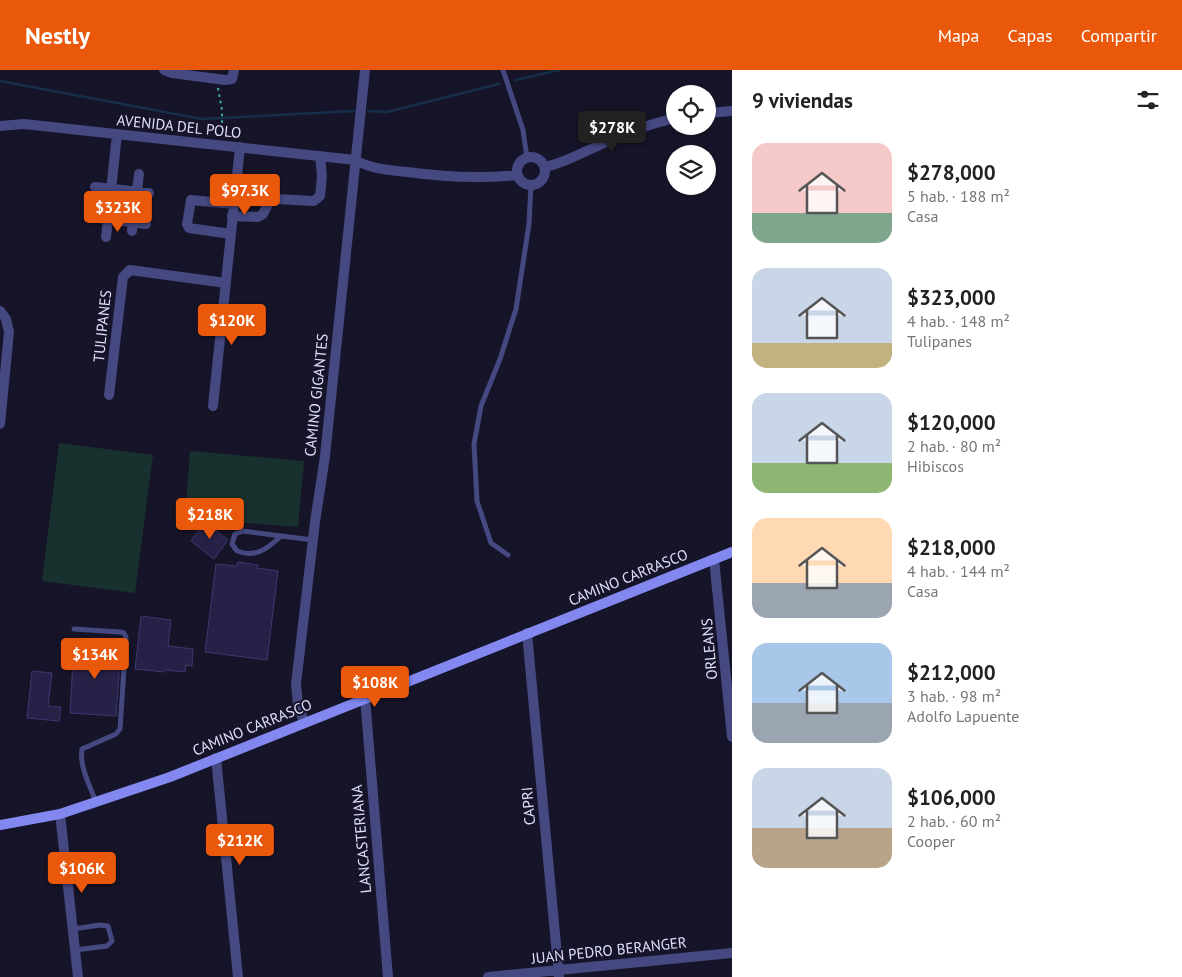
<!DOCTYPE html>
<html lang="es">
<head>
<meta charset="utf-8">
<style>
  :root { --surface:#fff; --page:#f2f2f2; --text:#222; --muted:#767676; --accent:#ea580c }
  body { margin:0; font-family:"PT Sans",sans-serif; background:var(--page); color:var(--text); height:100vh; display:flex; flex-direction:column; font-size:19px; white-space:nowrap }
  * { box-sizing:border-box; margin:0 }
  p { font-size:16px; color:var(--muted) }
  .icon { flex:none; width:28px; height:28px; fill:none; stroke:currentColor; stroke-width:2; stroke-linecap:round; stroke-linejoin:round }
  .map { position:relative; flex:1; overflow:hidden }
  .details { display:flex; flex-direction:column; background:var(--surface); width:450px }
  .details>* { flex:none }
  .fabs { position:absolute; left:666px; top:15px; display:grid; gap:10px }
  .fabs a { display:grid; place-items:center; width:50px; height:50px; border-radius:50%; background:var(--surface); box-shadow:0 1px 4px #0004; font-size:25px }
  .price { position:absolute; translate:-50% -42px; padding:0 11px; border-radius:5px; background:var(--accent); color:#fff; font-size:16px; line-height:32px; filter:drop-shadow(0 1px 2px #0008) }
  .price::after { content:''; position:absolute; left:50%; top:30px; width:15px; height:11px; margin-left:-8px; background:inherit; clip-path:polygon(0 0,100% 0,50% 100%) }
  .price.current { background:#222; color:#fff }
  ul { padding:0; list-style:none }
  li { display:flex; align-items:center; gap:15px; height:125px; padding:0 20px }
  li span { display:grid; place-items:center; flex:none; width:140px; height:100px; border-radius:15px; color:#555 }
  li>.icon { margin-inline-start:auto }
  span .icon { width:60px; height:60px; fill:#fffc; stroke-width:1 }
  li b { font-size:21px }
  h2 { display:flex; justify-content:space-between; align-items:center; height:60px; padding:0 20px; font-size:21px }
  header { display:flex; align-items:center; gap:30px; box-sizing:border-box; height:70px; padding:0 25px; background:var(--accent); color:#fff }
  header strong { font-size:24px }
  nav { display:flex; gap:28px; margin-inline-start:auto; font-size:18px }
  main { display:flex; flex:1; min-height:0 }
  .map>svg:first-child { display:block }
  .green { fill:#18312e }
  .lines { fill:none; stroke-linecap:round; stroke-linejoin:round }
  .stream { stroke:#162e4a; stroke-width:2.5 }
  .building { fill:#262247; stroke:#3e3770 }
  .path { stroke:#40ae9e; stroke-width:2; stroke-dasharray:2.5 4; stroke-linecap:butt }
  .lane { stroke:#454881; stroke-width:5 }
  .street { stroke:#454881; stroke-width:10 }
  .secondary { stroke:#8288ef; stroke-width:10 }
  .labels { text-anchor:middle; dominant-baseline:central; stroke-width:4; stroke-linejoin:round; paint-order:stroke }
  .street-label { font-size:15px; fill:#e0dffb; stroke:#161428 }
</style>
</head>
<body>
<header>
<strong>Nestly</strong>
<nav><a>Mapa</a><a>Capas</a><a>Compartir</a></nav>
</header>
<main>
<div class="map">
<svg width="732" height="907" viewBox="0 0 732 907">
  <rect width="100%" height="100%" fill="#161428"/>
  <!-- green -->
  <path class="green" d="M59,373l94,12 -18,138 -93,-12z
    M190,381l114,10 -6,66 -113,-9z"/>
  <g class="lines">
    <!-- stream -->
    <path class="stream" d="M516,10l43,-10
      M0,11l202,38 152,-8
      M368,41l19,1 112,-28"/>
  </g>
  <!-- building -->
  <path class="building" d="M205,452l23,18 -14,19 -23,-18z
    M238,492l20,3 -1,3 21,3 -11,89 -62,-8 11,-88 21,2z
    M141,546l30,4 -3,26 25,3 -1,17 -6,-1 -1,7 -20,-2 -1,2 -29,-3z
    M74,574l47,3 -5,69 -46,-3z
    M32,601l20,2 -4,33 13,1 -2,14 -32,-3z"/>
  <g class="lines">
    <!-- path -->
    <path class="path" d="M218,18l4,22v26"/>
    <!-- lane -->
    <path class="lane" d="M503,0l20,60 4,28
      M281,466c-14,13 -25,22 -44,15l-5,-7 3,-10 8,-3 70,9
      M508,485l-17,-12 -14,-42 -3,-57 7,-38 19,-47 16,-50 13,-85 2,-39
      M74,559l46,3 4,1 2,4 -6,92 -4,5 -34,15c-3,17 8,37 14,53
      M73,859l27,-4 8,1 4,15 -5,5 -32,4"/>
    <!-- street -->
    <path class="street" d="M164,0l8,3 53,7 7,-1 2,-9
      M708,43l24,-2
      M0,56l24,-2 331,36c16,9 33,10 52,12 37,5 73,7 111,3
      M517 101a14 14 0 1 1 28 0a14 14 0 1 1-28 0Z
      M545,97c20,-4 38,-15 57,-23 23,-11 48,-20 73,-26
      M95,117l54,6
      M232,146l26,1 5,-3 6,-12 7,-3 38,2 6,-5 2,-20 -2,-20
      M92,147l54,7
      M132,161l7,-57
      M231,164l-42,-6 -2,-4 4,-24 42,4
      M106,167l11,-103
      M0,241l6,8 3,13 -9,92
      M109,325l14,-118 7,-7 96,13
      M213,336l27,-259
      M714,489l18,178
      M527,563l32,344
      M365,628l23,279
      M304,652l-6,-17 -2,-21 19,-162 10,-66 40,-386
      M216,688l22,219
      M60,744l18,163
      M488,907l244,-24"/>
    <!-- secondary -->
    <path class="secondary" d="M0,755l60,-11 110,-37 562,-225"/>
  </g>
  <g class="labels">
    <!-- street labels -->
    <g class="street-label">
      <text transform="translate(179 56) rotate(6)">AVENIDA DEL POLO</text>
      <text transform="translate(102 256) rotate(-84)">TULIPANES</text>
      <text transform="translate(316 325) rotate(-84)">CAMINO GIGANTES</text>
      <text transform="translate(628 507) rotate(-22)">CAMINO CARRASCO</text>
      <text transform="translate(709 579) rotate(-95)">ORLEANS</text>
      <text transform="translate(252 657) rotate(-22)">CAMINO CARRASCO</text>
      <text transform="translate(528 736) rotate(-95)">CAPRI</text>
      <text transform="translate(361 769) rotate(-95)">LANCASTERIANA</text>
      <text transform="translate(609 880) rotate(-6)">JUAN PEDRO BERANGER</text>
    </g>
  </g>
</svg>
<div class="fabs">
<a><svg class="icon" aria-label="locate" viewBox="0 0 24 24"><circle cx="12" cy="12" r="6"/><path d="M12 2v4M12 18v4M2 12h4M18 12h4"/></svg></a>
<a><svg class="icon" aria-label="layers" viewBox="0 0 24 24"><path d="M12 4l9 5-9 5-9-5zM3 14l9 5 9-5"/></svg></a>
</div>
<b class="price current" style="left:612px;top:83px">$278K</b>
<b class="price" style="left:245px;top:146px">$97.3K</b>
<b class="price" style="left:118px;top:163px">$323K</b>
<b class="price" style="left:232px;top:276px">$120K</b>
<b class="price" style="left:210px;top:470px">$218K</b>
<b class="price" style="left:95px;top:610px">$134K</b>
<b class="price" style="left:375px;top:638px">$108K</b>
<b class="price" style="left:240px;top:796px">$212K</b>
<b class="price" style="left:82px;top:824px">$106K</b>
</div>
<section class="details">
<h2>9 viviendas<svg class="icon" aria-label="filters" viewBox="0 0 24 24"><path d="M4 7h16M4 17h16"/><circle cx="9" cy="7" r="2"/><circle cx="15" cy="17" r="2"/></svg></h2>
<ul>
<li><span style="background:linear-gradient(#f6c9c9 70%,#7fa58c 0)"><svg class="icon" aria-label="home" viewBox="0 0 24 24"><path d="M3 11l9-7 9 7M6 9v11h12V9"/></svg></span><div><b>$278,000</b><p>5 hab. · 188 m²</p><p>Casa</p></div></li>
<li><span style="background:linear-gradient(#c9d6e8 75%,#c2b280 0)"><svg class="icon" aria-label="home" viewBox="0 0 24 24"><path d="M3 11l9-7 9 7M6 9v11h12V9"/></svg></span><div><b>$323,000</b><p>4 hab. · 148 m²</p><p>Tulipanes</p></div></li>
<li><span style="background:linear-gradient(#c9d6e8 70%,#8fb573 0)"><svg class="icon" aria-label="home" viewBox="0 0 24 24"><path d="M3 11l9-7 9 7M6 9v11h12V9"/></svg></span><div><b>$120,000</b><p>2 hab. · 80 m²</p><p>Hibiscos</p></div></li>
<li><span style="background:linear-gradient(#ffd9b3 65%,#9aa5b1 0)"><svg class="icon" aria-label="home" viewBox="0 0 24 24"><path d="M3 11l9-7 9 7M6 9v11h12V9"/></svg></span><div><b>$218,000</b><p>4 hab. · 144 m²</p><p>Casa</p></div></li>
<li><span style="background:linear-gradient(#a9c7e8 60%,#9aa5b1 0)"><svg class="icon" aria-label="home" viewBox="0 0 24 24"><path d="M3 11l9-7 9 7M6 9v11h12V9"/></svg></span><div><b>$212,000</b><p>3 hab. · 98 m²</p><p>Adolfo Lapuente</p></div></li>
<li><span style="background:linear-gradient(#c9d6e8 60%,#b9a48a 0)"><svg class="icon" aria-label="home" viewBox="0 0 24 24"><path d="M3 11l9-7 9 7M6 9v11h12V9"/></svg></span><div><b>$106,000</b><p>2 hab. · 60 m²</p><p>Cooper</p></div></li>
</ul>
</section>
</main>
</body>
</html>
